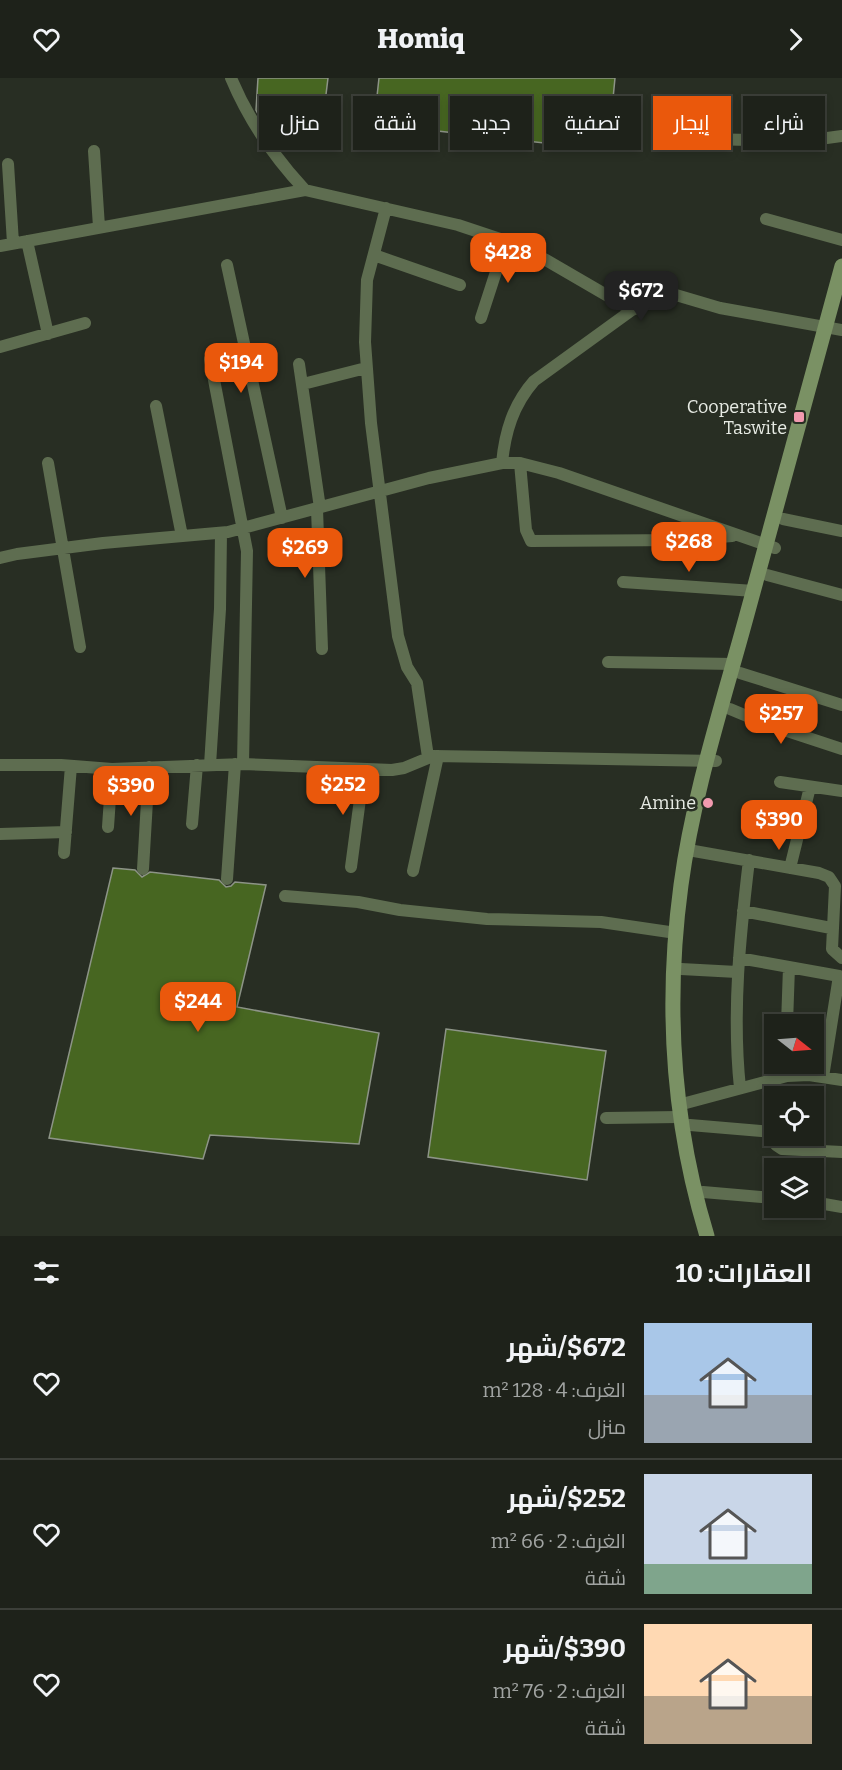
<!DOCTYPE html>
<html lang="ar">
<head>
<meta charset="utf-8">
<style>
  :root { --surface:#1e221a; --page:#262a23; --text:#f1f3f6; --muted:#a1a4a2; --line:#3c3f39; --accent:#ea580c }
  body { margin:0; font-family:Bitter,Cairo,serif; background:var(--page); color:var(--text); direction:rtl; height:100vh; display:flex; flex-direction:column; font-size:22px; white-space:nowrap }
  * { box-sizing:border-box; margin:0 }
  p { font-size:20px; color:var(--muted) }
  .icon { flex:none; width:33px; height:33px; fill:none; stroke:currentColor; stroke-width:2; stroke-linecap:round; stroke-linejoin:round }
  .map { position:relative; height:1158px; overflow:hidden; direction:ltr }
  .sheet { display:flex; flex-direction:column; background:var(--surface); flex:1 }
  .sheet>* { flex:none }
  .top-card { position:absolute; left:18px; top:18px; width:807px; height:54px; direction:rtl; display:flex; gap:12px }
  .needle { width:39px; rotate:107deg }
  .fabs { position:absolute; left:764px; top:936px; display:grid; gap:12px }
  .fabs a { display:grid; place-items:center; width:60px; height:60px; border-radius:0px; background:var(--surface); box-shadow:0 3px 9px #0003,0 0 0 2px var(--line); font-size:30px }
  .price { position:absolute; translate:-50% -51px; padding:0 14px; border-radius:12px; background:var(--accent); color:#fff; font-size:20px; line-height:39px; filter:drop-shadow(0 2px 3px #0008) }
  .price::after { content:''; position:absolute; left:50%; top:36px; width:18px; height:14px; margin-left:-9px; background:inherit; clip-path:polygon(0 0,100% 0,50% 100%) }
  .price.on { background:#222; color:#fff }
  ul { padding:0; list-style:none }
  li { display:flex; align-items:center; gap:18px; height:150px; padding:0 30px }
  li+li { border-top:2px solid var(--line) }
  li span { display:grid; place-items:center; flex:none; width:168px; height:120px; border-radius:0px; color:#555 }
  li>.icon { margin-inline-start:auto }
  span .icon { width:72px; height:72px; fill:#fffc; stroke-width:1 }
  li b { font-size:26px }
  h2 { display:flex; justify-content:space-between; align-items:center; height:72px; padding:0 30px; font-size:26px }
  .tag { padding:0 21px; border-radius:0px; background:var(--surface); box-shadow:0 3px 9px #0003,0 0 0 2px var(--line); font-size:21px; line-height:54px }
  .tag.on { background:var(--accent); color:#fff }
  header { display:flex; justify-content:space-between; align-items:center; height:78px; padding:0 30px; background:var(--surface); font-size:27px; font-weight:800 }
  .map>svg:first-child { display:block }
  .building { fill:#476621; stroke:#8d9487; stroke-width:1.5 }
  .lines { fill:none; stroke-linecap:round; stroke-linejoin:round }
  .street { stroke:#5e6d50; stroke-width:12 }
  .secondary { stroke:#7a9164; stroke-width:15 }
  .poi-dot { fill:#f29aaf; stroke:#282e23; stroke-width:2 }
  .labels { text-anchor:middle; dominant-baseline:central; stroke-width:5; stroke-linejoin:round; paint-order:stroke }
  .poi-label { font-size:18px; fill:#e7ebe4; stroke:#282e23; text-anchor:end }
</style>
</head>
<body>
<header><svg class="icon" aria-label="forward" viewBox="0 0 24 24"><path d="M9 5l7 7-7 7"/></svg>Homiq<svg class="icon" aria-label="heart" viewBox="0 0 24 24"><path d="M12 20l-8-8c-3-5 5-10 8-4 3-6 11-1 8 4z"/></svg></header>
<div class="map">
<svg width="842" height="1158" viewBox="0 0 842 1158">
  <rect width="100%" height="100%" fill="#282e23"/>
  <!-- building -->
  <path class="building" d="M258,0h70l-5,41 -64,-3 -3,-6z
    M379,0h236l-7,72 -234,-26z
    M113,790l22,2 7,7 8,-5 69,8 7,7 5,-1 4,-4 31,3 -29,122 142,26 -20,111 -149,-9 -7,24 -154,-21z
    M446,951l160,22 -19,129 -159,-23z"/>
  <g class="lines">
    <!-- street -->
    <path class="street" d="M231,0c18,43 42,78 74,112
      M702,61l103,2 37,-5
      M94,73l5,76
      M8,86l5,79
      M386,130l-19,72 -2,62 6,81 27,213 9,31 10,16 11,74
      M766,141l76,21
      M27,163l21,93
      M0,168l305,-56 153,35 48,16 40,19 86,50
      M374,177l86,30
      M227,187l55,253
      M481,240l25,-77
      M0,269l85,-24
      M210,281l37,192 -4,213
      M299,286l21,144
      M303,306l63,-16
      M156,328l26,130
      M48,385l32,184
      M502,385c3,-31 11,-58 32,-82l98,-71 31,-14 13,-1 44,13 122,22
      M520,385l6,67 5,11 153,-1 48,-4
      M317,431l5,140
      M783,441l59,12
      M0,480l17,-4 86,-11 125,-11 201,-54 73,-15h18l39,10 216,75
      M767,497l75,20
      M623,504l131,9
      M608,584l126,2
      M740,595l102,32
      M730,631l36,15 76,25
      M0,687h61l51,4 131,-5 149,6 12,-2 29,-12 283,5
      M210,687l10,-156 1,-76
      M780,704l62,9
      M192,746l5,-59
      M108,749l4,-58
      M0,756l66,-2
      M694,773l125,22 10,4 6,9 -3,63 10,9
      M64,775l7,-87
      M351,789l13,-98
      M790,790l20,-81
      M143,791l6,-102
      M413,793l25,-115
      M227,801l8,-115
      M285,818l73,6 42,8 87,9 114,3 75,11
      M743,833l88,17
      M739,880l100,18 -16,101
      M681,891l56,3
      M787,946l2,-57
      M787,986v12
      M740,1010c-8,-76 0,-152 9,-228
      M686,1025l101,-27 22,-1 33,5
      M606,1040l73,-1
      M690,1047l84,7
      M772,1053l2,-52
      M776,1058v9l6,4 60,3
      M703,1114l71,6
      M813,1124l29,5"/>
    <!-- secondary -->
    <path class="secondary" d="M707,1158c-35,-115 -42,-232 -26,-351 12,-90 41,-179 65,-267 32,-118 64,-235 96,-352"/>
  </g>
  <!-- markers -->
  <g class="poi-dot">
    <rect x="793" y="333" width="12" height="12" rx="3"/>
    <circle cx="708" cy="725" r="6"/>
  </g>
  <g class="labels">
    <!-- poi labels -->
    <g class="poi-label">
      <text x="787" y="329">Cooperative<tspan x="787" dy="21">Taswite</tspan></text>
      <text x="696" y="725">Amine</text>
    </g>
  </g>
</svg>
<div class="fabs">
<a><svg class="needle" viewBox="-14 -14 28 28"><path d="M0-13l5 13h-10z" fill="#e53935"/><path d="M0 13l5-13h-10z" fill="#a1a4a2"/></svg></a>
<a><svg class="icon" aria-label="locate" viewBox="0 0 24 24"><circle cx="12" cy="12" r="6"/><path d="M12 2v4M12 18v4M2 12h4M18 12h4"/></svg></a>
<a><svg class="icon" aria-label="layers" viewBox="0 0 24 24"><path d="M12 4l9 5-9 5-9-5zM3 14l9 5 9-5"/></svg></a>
</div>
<b class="price" style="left:508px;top:206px">$428</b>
<b class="price on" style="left:641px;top:244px">$672</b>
<b class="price" style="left:241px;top:316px">$194</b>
<b class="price" style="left:689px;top:495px">$268</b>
<b class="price" style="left:305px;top:501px">$269</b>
<b class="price" style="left:781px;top:667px">$257</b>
<b class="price" style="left:343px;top:738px">$252</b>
<b class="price" style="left:131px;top:739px">$390</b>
<b class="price" style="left:779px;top:773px">$390</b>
<b class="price" style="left:198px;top:955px">$244</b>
<div class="top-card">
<a class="tag">شراء</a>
<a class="tag on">إيجار</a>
<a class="tag">تصفية</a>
<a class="tag">جديد</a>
<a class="tag">شقة</a>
<a class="tag">منزل</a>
</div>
</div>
<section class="sheet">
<h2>العقارات: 10<svg class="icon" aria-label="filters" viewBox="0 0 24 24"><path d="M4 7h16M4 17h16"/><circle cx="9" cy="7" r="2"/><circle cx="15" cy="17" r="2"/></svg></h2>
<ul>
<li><span style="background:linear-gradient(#a9c7e8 60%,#9aa5b1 0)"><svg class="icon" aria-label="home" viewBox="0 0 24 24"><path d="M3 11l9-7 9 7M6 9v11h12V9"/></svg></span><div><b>$672/شهر</b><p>الغرف: 4 · 128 m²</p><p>منزل</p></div><svg class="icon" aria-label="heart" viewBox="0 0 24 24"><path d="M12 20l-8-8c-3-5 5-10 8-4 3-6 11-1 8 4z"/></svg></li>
<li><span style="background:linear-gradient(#c9d6e8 75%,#7fa58c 0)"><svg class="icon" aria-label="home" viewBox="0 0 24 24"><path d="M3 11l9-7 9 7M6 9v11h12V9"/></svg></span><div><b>$252/شهر</b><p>الغرف: 2 · 66 m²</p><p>شقة</p></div><svg class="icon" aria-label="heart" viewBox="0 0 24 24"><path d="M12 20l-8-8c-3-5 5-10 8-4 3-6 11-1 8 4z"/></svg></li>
<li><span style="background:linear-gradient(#ffd9b3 60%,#b9a48a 0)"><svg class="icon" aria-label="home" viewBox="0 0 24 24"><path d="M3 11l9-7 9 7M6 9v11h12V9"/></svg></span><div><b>$390/شهر</b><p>الغرف: 2 · 76 m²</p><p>شقة</p></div><svg class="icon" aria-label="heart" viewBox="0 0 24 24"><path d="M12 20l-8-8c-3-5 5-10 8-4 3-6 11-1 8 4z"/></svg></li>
</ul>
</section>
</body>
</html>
